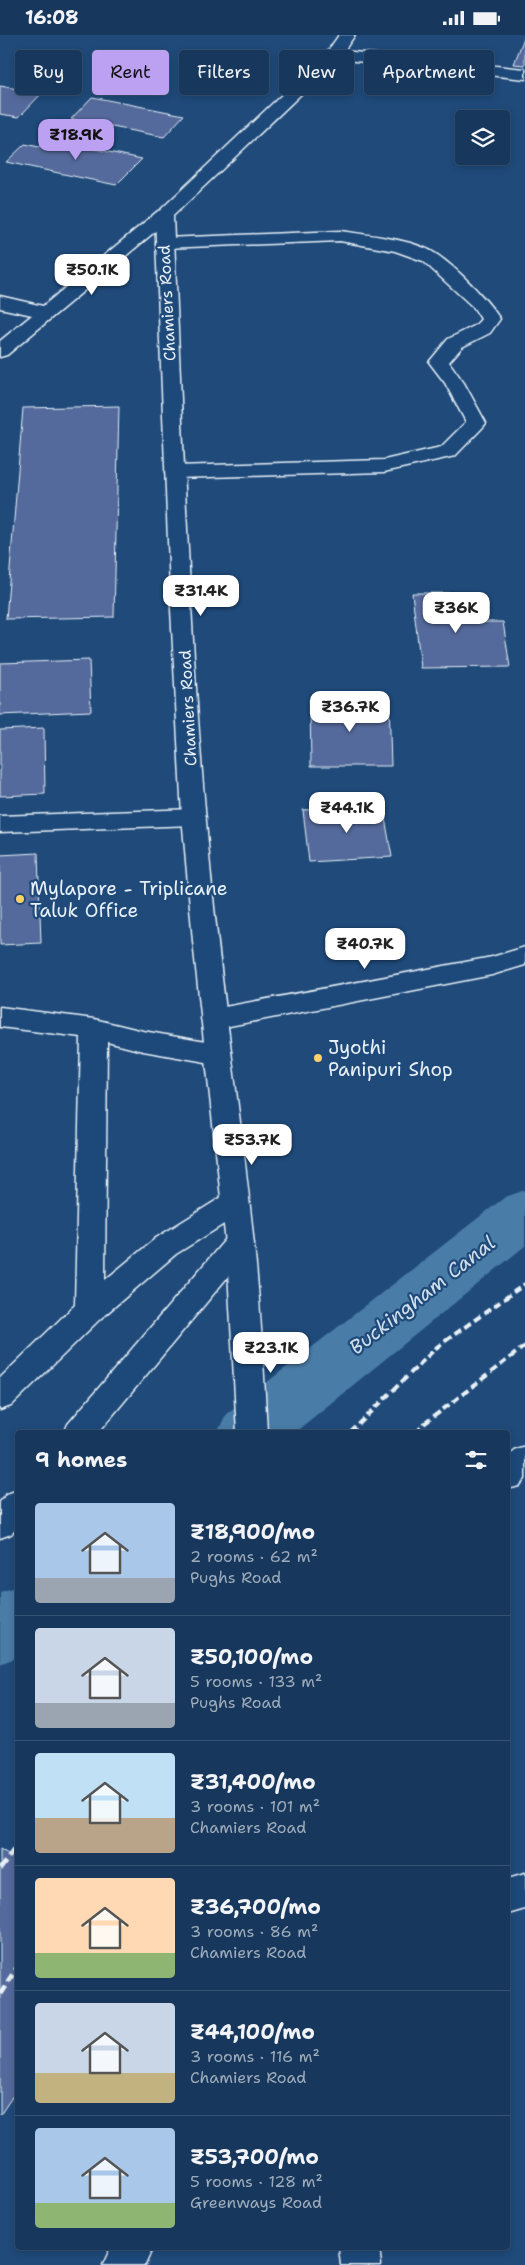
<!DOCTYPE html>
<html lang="en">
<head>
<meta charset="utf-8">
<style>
  :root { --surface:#17385c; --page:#244365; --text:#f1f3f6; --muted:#9eacbb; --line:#365272; --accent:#bca0f2 }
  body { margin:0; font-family:"Shantell Sans",sans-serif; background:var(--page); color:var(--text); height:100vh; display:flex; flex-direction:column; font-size:19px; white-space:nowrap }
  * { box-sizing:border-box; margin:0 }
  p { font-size:16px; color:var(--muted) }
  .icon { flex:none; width:28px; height:28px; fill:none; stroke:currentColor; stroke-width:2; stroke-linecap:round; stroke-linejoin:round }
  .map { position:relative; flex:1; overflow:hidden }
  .details { position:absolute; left:15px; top:1395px; width:495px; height:820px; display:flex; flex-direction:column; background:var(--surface); border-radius:5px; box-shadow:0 2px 8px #0003,0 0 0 1px var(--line) }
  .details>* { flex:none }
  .hud { position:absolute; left:15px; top:15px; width:495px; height:45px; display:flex; gap:10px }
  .controls { position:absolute; left:455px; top:75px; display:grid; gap:10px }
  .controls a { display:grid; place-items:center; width:55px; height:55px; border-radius:5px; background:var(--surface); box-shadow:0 2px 8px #0003,0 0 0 1px var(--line); font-size:25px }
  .price { position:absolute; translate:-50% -42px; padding:0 11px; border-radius:10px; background:#fff; color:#222; font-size:16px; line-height:32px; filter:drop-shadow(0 1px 2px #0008) }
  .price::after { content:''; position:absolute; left:50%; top:30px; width:15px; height:11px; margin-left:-8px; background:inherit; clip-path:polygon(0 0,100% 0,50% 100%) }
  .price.on { background:var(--accent); color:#111 }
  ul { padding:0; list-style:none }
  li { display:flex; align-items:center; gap:15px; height:125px; padding:0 20px }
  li+li { border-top:1px solid var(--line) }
  li span { display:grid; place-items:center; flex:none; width:140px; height:100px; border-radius:5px; color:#555 }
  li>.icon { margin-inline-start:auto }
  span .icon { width:60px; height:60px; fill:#fffc; stroke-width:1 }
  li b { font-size:21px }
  h2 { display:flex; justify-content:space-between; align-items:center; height:60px; padding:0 20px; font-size:21px }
  .tag { padding:0 18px; border-radius:5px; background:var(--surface); box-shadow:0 2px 8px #0003,0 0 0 1px var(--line); font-size:18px; line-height:45px }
  .tag.on { background:var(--accent); color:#111 }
  .status { display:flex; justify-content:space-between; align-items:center; height:35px; padding:0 25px; background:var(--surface); direction:ltr }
  .status svg { height:14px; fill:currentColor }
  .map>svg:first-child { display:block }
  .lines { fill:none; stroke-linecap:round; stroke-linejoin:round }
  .canal { fill:#497ba6; fill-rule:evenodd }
  .building { fill:#546b9c; stroke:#e8f1f8 }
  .lane-casing { stroke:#e8f1f8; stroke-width:3 }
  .street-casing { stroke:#e8f1f8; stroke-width:3 }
  .secondary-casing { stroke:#e8f1f8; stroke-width:3 }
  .lane { fill:#1f4a7a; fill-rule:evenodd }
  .street { fill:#1f4a7a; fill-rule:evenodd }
  .secondary { fill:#1f4a7a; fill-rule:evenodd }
  .rail-far1 { stroke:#e8f1f8; stroke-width:4; stroke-dasharray:8 4; stroke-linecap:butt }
  .rail { stroke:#e8f1f8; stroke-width:5; stroke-dasharray:9 5; stroke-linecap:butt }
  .poi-dot { fill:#ffd166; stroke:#1f4a7a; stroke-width:2 }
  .labels { text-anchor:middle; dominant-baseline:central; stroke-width:4.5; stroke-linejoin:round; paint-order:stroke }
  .far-street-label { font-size:16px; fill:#e8f1f8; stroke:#1f4a7a }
  .poi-label { font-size:19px; fill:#e8f1f8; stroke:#1f4a7a; text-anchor:start }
  .water-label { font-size:20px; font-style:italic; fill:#d0dfec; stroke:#1f4a7a }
</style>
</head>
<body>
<div class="status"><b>16:08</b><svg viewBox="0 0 49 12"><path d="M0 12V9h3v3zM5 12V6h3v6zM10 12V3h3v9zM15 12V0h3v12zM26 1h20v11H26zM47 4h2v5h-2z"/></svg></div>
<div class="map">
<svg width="525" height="2230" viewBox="0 0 525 2230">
  <rect width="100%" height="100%" fill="#1f4a7a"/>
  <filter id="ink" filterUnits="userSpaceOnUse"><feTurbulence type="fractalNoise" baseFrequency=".02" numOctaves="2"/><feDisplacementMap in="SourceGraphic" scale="10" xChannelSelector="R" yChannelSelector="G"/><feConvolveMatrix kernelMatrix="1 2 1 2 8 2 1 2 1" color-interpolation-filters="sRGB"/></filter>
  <g filter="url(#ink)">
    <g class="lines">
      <!-- canal -->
      <path class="canal" d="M525,1155v56l-231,187h-77l9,-19 279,-217z
        M18,1551v71l-18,7v-72z"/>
    </g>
    <!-- building -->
    <path class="building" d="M525,0v30l-11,-1z
      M0,51l42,7 -23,24 -19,-3z
      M92,62l92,18 -20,22 -93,-18z
      M47,104l95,20 -26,26 -110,-23 19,-18 14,3z
      M119,371l-5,211 -108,2 17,-211z
      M412,558h54l3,29h34l7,45 -89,1z
      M89,625l2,51 -91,4v-52z
      M310,664h79l2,67h-80z
      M44,693l1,66 -45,2v-66z
      M383,772l9,50 -83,5 -6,-52z
      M38,818l3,90 -41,2v-90z
      M0,1814l18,11v228l-18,27z"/>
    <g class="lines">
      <!-- lane casing -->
      <g class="lane-casing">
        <path id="lane" d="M340,196c27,4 74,8 96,23 21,14 50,44 64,65l-10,14 -28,14 -13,15 15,21 22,40 -3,4 -28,29 -71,16 -209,6 -7,-2 -3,-4 3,-4 7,-2 209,-6 57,-13 25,-25 -21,-39 -16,-21 19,-23 28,-14 5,-6 -7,-11 -51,-47 -28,-10 -55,-10 -175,7 -6,-1 -3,-4 3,-4 6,-1z
          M194,774l8,2 4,6 -4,6 -8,2 -194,7v-16z
          M0,972l94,12 49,12 74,13 9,3 4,7 -4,7 -9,3 -74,-13 -36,-9 -2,238 51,-42 69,-43 10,-3 10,3 4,8 -4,8 -69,43 -76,65 -89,87 -11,4v-32l75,-73 6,-268 -81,-10z
          M111,2212h42l-8,18h-42z"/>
      </g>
      <!-- street casing -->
      <g class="street-casing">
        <path id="street" d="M333,15l192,19v10l-198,-21 -2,-3 2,-3z
          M164,175l6,1 3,4 -3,4 -163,136 -7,2v-16l32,-26 -32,-7v-12l43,10 115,-95z
          M525,912v18l-33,10 -278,54 -9,-3 -4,-7 4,-7 9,-3 278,-52z
          M240,1196l10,3 4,8 -4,8 -152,183h-34l4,-9 162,-190z
          M525,1411v33l-6,7 -11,3v-33l6,-6z
          M18,1455v37l-7,7 -11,4v-36l7,-8z
          M525,1838v36l-17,5v-36z"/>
      </g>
      <!-- secondary casing -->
      <g class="secondary-casing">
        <path id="secondary" d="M339,0h16l-16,23 -166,158c10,221 17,442 38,661 12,127 32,252 44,378 6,59 9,118 12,178h-30l-10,-180 -34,-312 -11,-125 -12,-225 -15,-376 172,-163z
          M339,2212h40l2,18h-40z"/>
      </g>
      <!-- lane -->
      <use href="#lane" class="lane"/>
      <!-- street -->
      <use href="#street" class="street"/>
      <!-- secondary -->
      <use href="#secondary" class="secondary"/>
      <!-- rail-far1 -->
      <path class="rail-far1" d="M350,1398l87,-86 88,-63
        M416,1398l8,-9 101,-78"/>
      <!-- rail -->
      <path class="rail" d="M0,1834l18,-25
        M0,1959l18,-28"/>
    </g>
  </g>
  <!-- markers -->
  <g class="poi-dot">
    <circle cx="20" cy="864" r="5"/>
    <circle cx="318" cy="1023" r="5"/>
  </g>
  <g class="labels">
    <!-- far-street labels -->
    <g class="far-street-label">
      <text transform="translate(167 268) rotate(-93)">Chamiers Road</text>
      <text transform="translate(188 673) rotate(-93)">Chamiers Road</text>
    </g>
    <!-- poi labels -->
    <g class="poi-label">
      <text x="30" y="853">Mylapore - Triplicane<tspan x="30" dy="22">Taluk Office</tspan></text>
      <text x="328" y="1012">Jyothi<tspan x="328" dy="22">Panipuri Shop</tspan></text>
    </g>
    <!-- water labels -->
    <g class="water-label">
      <text transform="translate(422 1260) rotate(-38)">Buckingham Canal</text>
    </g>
  </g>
</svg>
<div class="controls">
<a><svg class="icon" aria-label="layers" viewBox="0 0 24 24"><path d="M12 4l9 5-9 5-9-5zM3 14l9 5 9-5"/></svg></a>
</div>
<b class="price on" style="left:76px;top:126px">₹18.9K</b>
<b class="price" style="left:92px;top:261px">₹50.1K</b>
<b class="price" style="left:201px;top:582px">₹31.4K</b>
<b class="price" style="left:456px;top:599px">₹36K</b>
<b class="price" style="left:350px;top:698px">₹36.7K</b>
<b class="price" style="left:347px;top:799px">₹44.1K</b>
<b class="price" style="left:365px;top:935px">₹40.7K</b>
<b class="price" style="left:252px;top:1131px">₹53.7K</b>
<b class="price" style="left:271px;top:1339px">₹23.1K</b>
<div class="hud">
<a class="tag">Buy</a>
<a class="tag on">Rent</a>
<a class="tag">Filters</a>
<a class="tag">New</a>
<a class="tag">Apartment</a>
</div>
<section class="details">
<h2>9 homes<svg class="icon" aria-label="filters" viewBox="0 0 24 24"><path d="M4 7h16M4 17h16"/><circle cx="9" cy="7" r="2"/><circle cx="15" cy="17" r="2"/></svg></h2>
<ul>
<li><span style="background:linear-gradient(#a9c7e8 75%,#9aa5b1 0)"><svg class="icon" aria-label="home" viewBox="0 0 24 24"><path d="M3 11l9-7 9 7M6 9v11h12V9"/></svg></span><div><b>₹18,900/mo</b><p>2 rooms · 62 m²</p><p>Pughs Road</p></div></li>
<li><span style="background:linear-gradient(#c9d6e8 75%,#9aa5b1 0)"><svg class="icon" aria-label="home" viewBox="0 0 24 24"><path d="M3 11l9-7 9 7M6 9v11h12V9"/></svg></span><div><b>₹50,100/mo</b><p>5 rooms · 133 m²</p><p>Pughs Road</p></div></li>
<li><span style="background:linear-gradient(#bfe0f5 65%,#b9a48a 0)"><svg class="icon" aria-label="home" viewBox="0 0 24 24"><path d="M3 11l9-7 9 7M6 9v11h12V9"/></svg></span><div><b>₹31,400/mo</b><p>3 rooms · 101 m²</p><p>Chamiers Road</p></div></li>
<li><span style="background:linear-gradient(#ffd9b3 75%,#8fb573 0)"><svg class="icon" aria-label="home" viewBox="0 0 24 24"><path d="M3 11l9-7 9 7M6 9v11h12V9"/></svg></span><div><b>₹36,700/mo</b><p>3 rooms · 86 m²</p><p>Chamiers Road</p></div></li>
<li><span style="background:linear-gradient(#c9d6e8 70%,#c2b280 0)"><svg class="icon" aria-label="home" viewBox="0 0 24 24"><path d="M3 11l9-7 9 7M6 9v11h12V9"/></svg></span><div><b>₹44,100/mo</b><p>3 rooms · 116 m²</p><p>Chamiers Road</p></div></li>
<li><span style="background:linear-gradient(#a9c7e8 75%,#8fb573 0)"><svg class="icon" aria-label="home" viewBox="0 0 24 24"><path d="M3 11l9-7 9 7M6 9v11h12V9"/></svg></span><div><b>₹53,700/mo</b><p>5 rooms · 128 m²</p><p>Greenways Road</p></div></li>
</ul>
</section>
</div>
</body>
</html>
